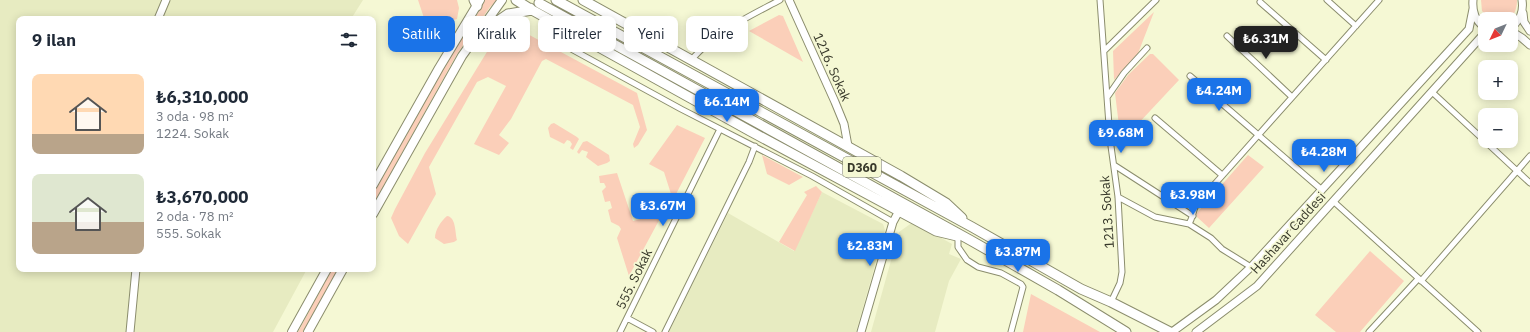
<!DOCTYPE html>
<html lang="tr">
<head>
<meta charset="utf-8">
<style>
  :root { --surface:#fff; --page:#f6f6f7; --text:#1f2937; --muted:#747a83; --accent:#1a73e8 }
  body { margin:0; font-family:"IBM Plex Sans",sans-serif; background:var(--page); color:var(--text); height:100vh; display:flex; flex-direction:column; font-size:15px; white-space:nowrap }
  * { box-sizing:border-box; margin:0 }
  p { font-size:13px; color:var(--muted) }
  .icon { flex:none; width:22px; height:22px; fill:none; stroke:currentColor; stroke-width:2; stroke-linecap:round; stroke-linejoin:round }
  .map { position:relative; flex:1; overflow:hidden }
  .drawer { position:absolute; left:16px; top:16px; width:360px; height:256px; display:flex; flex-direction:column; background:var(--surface); border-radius:8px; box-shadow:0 2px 10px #0003 }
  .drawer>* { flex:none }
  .banner { position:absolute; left:388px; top:16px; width:380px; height:36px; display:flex; gap:8px }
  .needle { width:26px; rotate:227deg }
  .buttons { position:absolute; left:1478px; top:12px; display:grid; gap:8px }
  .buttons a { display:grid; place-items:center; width:40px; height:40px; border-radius:8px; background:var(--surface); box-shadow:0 2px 10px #0003; font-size:20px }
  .price { position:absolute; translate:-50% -34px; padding:0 9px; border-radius:8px; background:var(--accent); color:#fff; font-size:13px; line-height:26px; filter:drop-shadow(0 1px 2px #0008) }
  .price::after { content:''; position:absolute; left:50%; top:24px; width:12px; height:9px; margin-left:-6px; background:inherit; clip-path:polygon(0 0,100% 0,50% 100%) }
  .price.active { background:#222; color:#fff }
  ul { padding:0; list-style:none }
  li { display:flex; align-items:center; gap:12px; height:100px; padding:0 16px }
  li span { display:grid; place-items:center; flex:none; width:112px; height:80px; border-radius:8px; color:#555 }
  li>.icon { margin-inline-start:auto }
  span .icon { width:48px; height:48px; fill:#fffc; stroke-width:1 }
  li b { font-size:17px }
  h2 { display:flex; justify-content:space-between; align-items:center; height:48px; padding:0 16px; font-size:17px }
  .chip { padding:0 14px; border-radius:8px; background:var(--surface); box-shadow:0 2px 10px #0003; font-size:14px; line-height:36px }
  .chip.active { background:var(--accent); color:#fff }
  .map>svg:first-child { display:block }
  .built { fill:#e7ebc1 }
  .green { fill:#fbcfb9 }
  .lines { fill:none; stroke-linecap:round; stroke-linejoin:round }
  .street-casing { stroke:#8b8d6d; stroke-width:7 }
  .secondary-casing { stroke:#8b8d6d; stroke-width:9 }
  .primary-casing { stroke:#8b8d6d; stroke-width:10 }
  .highway-casing { stroke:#8b8d6d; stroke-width:11 }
  .street { stroke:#fff; stroke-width:5 }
  .secondary { stroke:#fff; stroke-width:7 }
  .primary { stroke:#fff; stroke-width:8 }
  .highway { stroke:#fff; stroke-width:9 }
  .labels { text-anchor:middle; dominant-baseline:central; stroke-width:3.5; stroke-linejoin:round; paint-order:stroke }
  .shield { fill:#f5f8d4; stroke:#70725d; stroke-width:1 }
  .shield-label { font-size:12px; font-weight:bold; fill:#37382a }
  .street-label { font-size:13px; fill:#37382a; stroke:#f5f8d4 }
</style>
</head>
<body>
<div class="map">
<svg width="1530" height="332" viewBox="0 0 1530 332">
  <rect width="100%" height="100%" fill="#f5f8d4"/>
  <!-- built -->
  <path class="built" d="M0,0h363l-12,19h-332v250h288l-34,63h-273z
    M822,192l61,32 2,6 -29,102h-187l59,-119 66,38z
    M913,222l39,22 -3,10 12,5 -12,22 -14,51h-64l28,-100z"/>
  <!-- green -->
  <path class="green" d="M418,0h39l2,8 -2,11 -6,2h-26z
    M485,0h13l-8,7 -33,47 -84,151v-11l77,-138 28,-43z
    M1481,0h36c0,8 -2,14 -8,19h-19l-8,-8z
    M1154,12l-17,44 -23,24 -1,-29z
    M779,15l4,1 20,46 -54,-31z
    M514,30l8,1 115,62 10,37 -9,15 -4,3 -1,-4 7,-17 -7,-22 -87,-46 -4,2 -31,58 -12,16 10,8 -10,12 -25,-11 32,-58 -18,-9 -11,5 -48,85 7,27 -28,50 -9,-8 -8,-18 4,-9 30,-56 68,-111 10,-7z
    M1150,54h3l26,26 -58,62 -6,-49 13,-18z
    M554,123l23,14 2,2 -6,11 -3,-2 2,-4 -2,-3 -3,-1 -3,4 -14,-7 -2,-9 3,-4z
    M677,125l28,13 -30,58 -4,-2 -7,-22 -15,-8z
    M587,141l22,14 1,6 -3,2 -9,3 -12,-9 2,-5 -6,-2 -3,4 -2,-2 6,-10z
    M762,155l41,22 -14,8 -22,-11z
    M1248,155l16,12 -55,61 -12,-11 -1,-3z
    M617,173l16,48 30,-8 -34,63 -12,-38 4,-9 -2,-3 -8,-4 -3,-12 4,-2 -2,-7 -5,1 -3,-11 4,-4 -2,-4h-4l-1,-7z
    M816,186l6,6 -27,59 -16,-9 28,-47 -3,-3z
    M447,216c9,1 8,16 10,24l-3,2 -10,2 -9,-6c0,-8 6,-17 12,-22z
    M1370,251l34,30 -44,51h-24l-21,-17z
    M332,269h6l-35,63h-5z
    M1031,294l69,38h-77z"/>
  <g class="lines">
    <!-- street casing -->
    <g class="street-casing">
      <path id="street" d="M1100,0l10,139 8,58 4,75 -2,11 -9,19
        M1327,0l29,26
        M1260,2l66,58
        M1227,36l65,61
        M553,39l128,70 131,67 81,46
        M1104,51l52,-51
        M691,60c26,-29 55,-42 89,-60
        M1190,76l132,114
        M1432,92l98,91
        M1108,96l16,-23 23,-25
        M1155,118l67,57
        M1114,165l79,51
        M1118,197l37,20 34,7 22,14 11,11 29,18
        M1333,201l145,131
        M1189,224c4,-7 4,-13 7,-19l183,-205
        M958,237v10l9,13 11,7 23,6 20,11 2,3 -12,45
        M1421,281l109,-125
        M627,318l26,14
        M620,332l100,-203
        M665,332l84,-170 6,-16
        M1369,332l49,-53"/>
    </g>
    <!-- secondary casing -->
    <g class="secondary-casing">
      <path id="secondary" d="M789,0l46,102 9,22 4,22
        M1473,0c-1,12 2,20 12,28
        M1523,13l1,9 6,9
        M158,19l8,-19
        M1511,28c9,-8 13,-16 11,-28
        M1511,31l11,7 8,7
        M130,332l6,-63
        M861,332l32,-110 6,-11
        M1172,332l44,-32 35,-33 218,-238 4,-20
        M1196,332l61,-46 224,-249 4,-2"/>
    </g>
    <!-- primary casing -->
    <g class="primary-casing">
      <path id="primary" d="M373,185l66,-117 41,-68
        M373,214l89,-158 40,-56
        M292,332l35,-63
        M308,332l35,-63"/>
    </g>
    <!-- highway casing -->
    <g class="highway-casing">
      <path id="highway" d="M474,0l3,6
        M516,0l16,10 218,121 186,100 21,5
        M556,0l416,227 109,62 30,13 59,30
        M583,0l318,176 45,27 16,15
        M539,3l431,237 88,50 68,42
        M476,36l32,-22 24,-4 -2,-2"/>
    </g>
    <!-- street -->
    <use href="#street" class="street"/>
    <!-- secondary -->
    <use href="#secondary" class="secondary"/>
    <!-- primary -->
    <use href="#primary" class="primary"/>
    <!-- highway -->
    <use href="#highway" class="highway"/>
  </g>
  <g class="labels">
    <!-- shield labels -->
    <rect class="shield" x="843" y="157" width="38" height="20" rx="3"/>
    <g class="shield-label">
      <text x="862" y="167">D360</text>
    </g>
    <!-- street labels -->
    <g class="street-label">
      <text transform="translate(832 67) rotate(66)">1216. Sokak</text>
      <text transform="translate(1107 212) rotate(-94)">1213. Sokak</text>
      <text transform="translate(1288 233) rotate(-48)">Hashavar Caddesi</text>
      <text transform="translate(634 279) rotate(-64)">555. Sokak</text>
    </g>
  </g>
</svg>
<div class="buttons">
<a><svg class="needle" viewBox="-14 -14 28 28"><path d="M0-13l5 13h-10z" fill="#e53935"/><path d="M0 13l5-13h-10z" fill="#747a83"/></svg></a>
<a>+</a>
<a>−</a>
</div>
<b class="price active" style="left:1266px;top:60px">₺6.31M</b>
<b class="price" style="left:1219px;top:112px">₺4.24M</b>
<b class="price" style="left:727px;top:123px">₺6.14M</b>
<b class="price" style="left:1121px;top:154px">₺9.68M</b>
<b class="price" style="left:1324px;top:173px">₺4.28M</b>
<b class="price" style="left:1193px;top:216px">₺3.98M</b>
<b class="price" style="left:663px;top:227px">₺3.67M</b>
<b class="price" style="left:870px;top:267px">₺2.83M</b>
<b class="price" style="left:1018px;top:273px">₺3.87M</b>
<div class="banner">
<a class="chip active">Satılık</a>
<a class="chip">Kiralık</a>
<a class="chip">Filtreler</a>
<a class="chip">Yeni</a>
<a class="chip">Daire</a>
</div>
<section class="drawer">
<h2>9 ilan<svg class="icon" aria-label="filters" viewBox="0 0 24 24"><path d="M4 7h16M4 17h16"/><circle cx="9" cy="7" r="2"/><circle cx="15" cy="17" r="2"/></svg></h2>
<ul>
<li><span style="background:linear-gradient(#ffd9b3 75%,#b9a48a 0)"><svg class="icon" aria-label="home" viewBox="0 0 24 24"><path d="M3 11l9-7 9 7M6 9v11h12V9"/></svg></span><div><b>₺6,310,000</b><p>3 oda · 98 m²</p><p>1224. Sokak</p></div></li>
<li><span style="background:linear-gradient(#dfe7d0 60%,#b9a48a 0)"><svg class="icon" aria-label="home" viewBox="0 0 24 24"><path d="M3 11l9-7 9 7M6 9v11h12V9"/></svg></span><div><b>₺3,670,000</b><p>2 oda · 78 m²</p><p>555. Sokak</p></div></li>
</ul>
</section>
</div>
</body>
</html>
